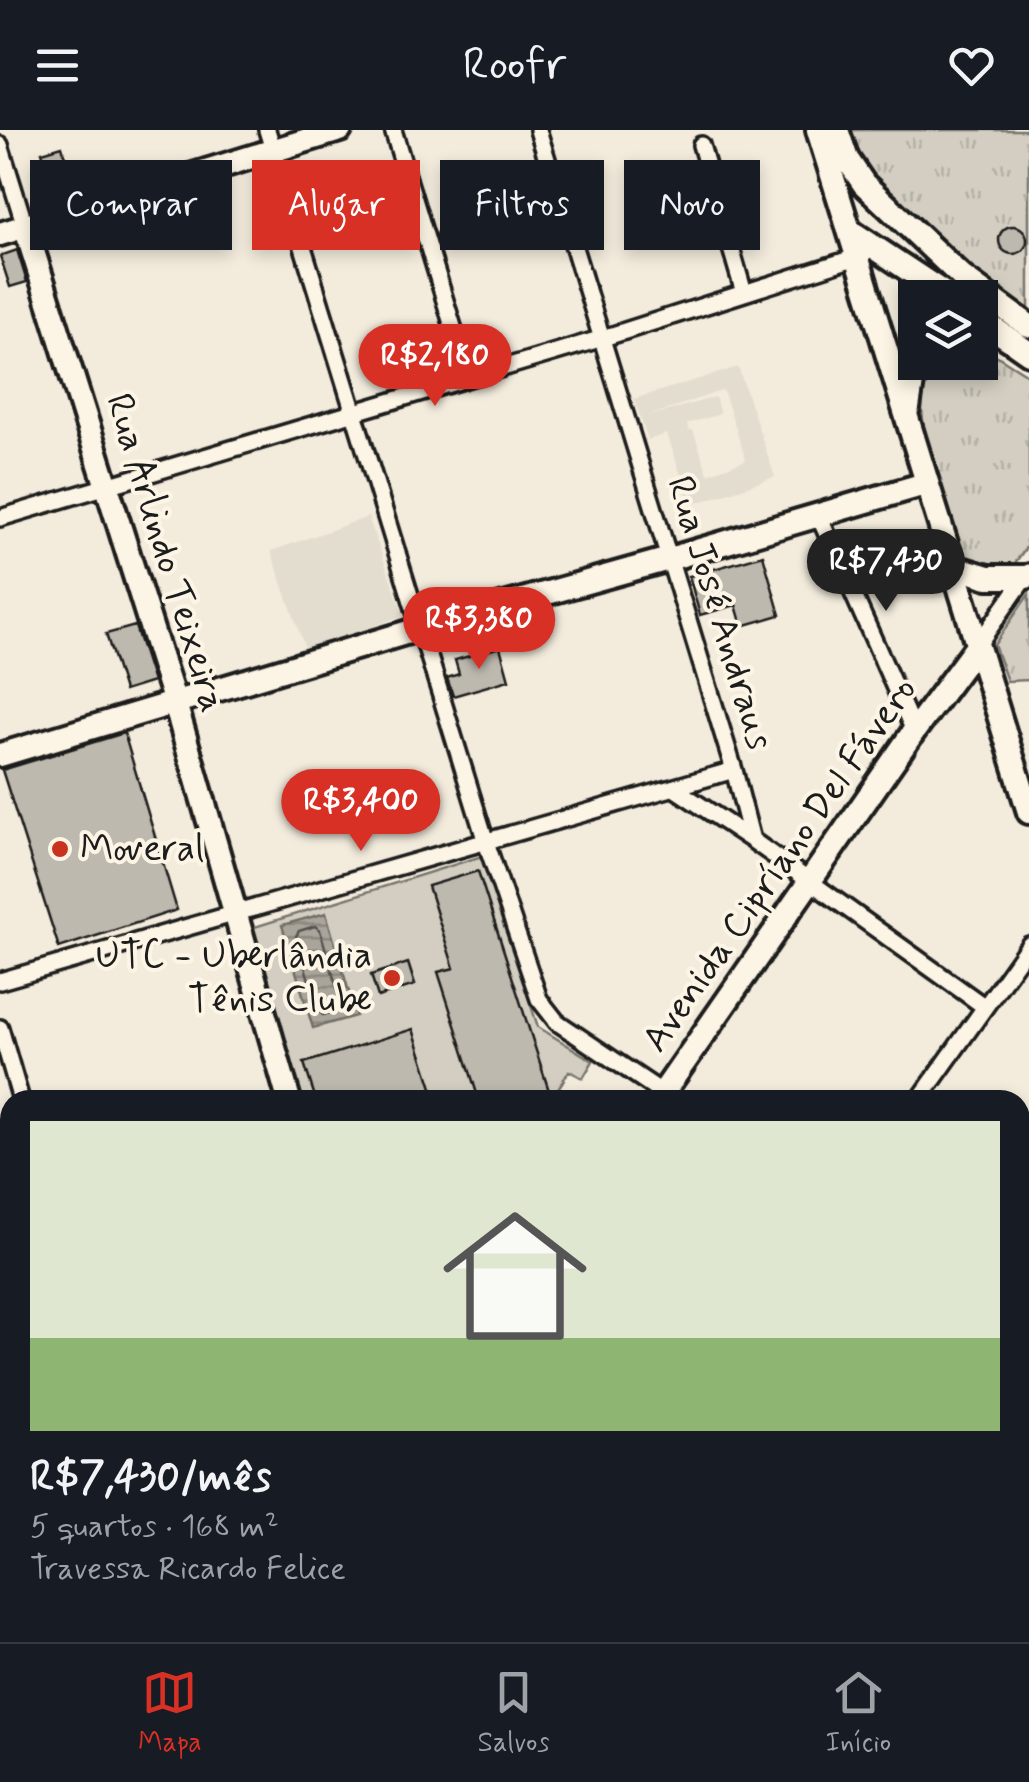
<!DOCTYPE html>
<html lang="pt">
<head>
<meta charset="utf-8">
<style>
  :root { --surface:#171b24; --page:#242831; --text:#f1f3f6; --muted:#9ea1a6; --line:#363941; --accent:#d93025 }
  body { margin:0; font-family:Mynerve,sans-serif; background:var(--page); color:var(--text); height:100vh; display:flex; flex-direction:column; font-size:38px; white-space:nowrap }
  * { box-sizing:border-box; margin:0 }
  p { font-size:32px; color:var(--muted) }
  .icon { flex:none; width:55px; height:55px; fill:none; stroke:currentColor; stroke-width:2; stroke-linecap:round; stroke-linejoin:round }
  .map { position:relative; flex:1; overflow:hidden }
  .panel { position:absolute; left:0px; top:960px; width:1030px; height:552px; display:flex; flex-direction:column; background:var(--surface); border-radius:30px 30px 0 0; box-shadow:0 5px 15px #0003 }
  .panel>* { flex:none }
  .banner { position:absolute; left:30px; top:30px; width:970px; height:90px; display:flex; gap:20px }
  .fabs { position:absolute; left:898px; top:150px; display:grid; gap:20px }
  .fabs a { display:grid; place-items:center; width:100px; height:100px; border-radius:0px; background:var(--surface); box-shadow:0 5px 15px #0003; font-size:50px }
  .price { position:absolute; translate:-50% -85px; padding:0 22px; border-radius:35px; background:var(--accent); color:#fff; font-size:32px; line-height:65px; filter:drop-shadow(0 2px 5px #0008) }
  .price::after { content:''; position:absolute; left:50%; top:60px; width:30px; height:22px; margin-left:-15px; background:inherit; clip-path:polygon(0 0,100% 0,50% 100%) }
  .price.on { background:#222; color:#fff }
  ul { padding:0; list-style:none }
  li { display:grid; align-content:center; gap:20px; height:530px; padding:0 30px }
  li span { display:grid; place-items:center; height:310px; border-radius:0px; color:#555 }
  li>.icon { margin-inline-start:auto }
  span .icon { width:180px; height:180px; fill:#fffc; stroke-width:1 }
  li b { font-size:42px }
  .pill { padding:0 35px; border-radius:0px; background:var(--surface); box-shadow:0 5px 15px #0003; font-size:35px; line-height:90px }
  .pill.on { background:var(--accent); color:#fff }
  header { display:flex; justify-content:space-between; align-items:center; height:130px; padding:0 30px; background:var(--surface); font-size:45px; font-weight:600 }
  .dock { display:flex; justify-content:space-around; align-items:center; height:140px; border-top:2px solid var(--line); background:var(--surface); font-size:28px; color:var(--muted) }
  .dock a { display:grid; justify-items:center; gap:5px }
  .dock .on { color:var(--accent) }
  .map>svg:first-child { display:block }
  .built { fill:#e3ddcf; fill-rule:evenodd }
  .grass { fill:#d3cec1; stroke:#78756e; stroke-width:2.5 }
  .park { fill:url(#park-tufts); stroke:#78756e; stroke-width:2.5 }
  .water { fill:url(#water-rules); stroke:#716e68; stroke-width:2.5 }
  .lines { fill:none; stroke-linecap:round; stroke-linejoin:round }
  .shore { stroke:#55534f; stroke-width:2.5 }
  .building { fill:#beb9ae; stroke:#1c1c1c; stroke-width:2.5 }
  .street-casing { stroke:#1c1c1c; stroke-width:22 }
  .secondary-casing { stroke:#1c1c1c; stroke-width:30 }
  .street { stroke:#fcf5e5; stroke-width:15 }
  .secondary { stroke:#fcf5e5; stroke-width:22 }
  .poi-dot { fill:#c8321e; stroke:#fcf5e5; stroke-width:4 }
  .labels { text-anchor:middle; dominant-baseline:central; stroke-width:8; stroke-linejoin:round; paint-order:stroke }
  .street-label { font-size:38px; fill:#1c1c1c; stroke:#fcf5e5 }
  .poi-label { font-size:38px; fill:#1c1c1c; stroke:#fcf5e5; text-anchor:start }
</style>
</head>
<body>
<header><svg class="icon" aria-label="menu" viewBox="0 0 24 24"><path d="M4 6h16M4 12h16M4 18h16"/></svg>Roofr<svg class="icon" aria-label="heart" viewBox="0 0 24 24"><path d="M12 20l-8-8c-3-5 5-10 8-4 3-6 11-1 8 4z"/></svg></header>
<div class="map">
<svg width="1029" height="1512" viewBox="0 0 1029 1512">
  <defs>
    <pattern id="park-tufts" width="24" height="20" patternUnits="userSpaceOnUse" patternTransform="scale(2.5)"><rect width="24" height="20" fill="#d3cec1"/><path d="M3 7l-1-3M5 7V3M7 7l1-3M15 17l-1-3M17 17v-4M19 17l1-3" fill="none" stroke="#b5b0a5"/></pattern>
    <pattern id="water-rules" width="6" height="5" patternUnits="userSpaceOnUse" patternTransform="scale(2.5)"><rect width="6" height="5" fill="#aaa59b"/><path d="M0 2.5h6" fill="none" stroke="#8a867e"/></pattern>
  </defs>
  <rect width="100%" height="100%" fill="#f3ecdd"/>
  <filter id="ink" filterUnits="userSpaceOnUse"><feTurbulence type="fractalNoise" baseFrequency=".01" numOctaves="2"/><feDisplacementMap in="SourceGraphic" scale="20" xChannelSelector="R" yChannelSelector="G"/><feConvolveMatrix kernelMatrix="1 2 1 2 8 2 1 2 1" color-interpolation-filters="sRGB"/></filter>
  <g filter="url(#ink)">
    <!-- built -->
    <path class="built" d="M738,237l37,110 -84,28 -24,-71 -19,6 -14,-41zM723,260l23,70 -38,14 -15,-44 -4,1 -2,-7 33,-10 -5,-17 -69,20z
      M368,387l36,98 -98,36 -35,-100z"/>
    <!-- grass -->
    <path class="grass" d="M482,726l56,171 55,34 -10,17 -14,-7 -18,29h-254l-49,-171z"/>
    <!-- park -->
    <path class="park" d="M837,0h192v196l-165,-142z
      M980,215l49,31v167l-23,33 -39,-15c-13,-37 -76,-175 -26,-197 10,-5 28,-1 39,-2z
      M1029,464v86l-22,1 -13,-36z"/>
    <!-- water -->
    <path class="water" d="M326,783l30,103 -43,12 -31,-103z"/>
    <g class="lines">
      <!-- shore -->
      <path class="shore" d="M315,796l5,4 22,75 -3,5 -16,5 -5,-4 -22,-75 3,-5z"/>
    </g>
    <!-- building -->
    <path class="building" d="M62,16l11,36 -20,7 -11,-37z
      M999 110a14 14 0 1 1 28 0a14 14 0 1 1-28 0Z
      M17,120l10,32 -17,5 -10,-31z
      M763,425l17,60 -38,11 -6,-21 -36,10 -11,-39z
      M135,496l18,56 -29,9 -18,-57z
      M500,517l9,33 -56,16 -6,-18 12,-4 -4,-14z
      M124,603l53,177 -118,38 -57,-178z
      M478,741l73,226 -11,3h-61l-41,-128 16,-4 -26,-82z
      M408,833l7,22 -37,12 -7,-22z
      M413,899l23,71h-120l-12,-37z"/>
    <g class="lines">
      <!-- street casing -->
      <g class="street-casing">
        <path id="street" d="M267,0l218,709 54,160 18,23 116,78
          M393,0l75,246
          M538,0l196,640 18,70 233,167
          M0,15l25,81
          M701,15l43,148
          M818,384l96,217
          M0,388l603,-180 260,-83
          M977,516l52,-74
          M674,658l78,52
          M0,851l734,-211
          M0,898l21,72
          M919,970l110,-155
          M0,1079l10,-4
          M1020,1208l9,6
          M0,1301l10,-3
          M76,1502l14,10
          M277,1512l7,-10"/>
      </g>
      <!-- secondary casing -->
      <g class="secondary-casing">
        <path id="secondary" d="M818,0l211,682
          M837,0l10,29 17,25 98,93 67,49
          M25,96l150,477 114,397
          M850,101l101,67
          M0,104l340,-104
          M980,189l49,34
          M908,278l7,-46
          M955,437l33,10h38
          M0,625l422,-127 247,-69 256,-75
          M658,970l256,-369 63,-85
          M1020,1369l9,-13
          M0,1466l10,-16
          M535,1502l14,10
          M987,1502l14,10
          M0,1503l10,-12
          M924,1512l6,-10"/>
      </g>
      <!-- street -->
      <use href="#street" class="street"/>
      <!-- secondary -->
      <use href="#secondary" class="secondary"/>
    </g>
  </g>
  <!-- markers -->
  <g class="poi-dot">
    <circle cx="60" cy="719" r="10"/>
    <circle cx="392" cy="848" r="10"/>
  </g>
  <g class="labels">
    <!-- street labels -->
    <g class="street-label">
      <text transform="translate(165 423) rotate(73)">Rua Arlindo Teixeira</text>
      <text transform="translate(719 483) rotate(73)">Rua José Andraus</text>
      <text transform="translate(780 735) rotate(-55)">Avenida Cipríano Del Fávero</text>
    </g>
    <!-- poi labels -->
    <g class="poi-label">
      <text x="80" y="719">Moveral</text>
      <text x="372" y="826" text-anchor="end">UTC - Uberlândia<tspan x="372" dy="44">Tênis Clube</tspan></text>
    </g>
  </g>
</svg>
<div class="fabs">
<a><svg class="icon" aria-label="layers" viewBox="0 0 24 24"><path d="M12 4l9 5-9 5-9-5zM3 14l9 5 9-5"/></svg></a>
</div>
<b class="price" style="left:435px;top:279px">R$2,180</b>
<b class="price on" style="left:886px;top:484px">R$7,430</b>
<b class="price" style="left:479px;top:542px">R$3,380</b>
<b class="price" style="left:361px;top:724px">R$3,400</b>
<div class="banner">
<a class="pill">Comprar</a>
<a class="pill on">Alugar</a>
<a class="pill">Filtros</a>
<a class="pill">Novo</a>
</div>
<section class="panel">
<ul>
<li><span style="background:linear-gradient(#dfe7d0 70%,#8fb573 0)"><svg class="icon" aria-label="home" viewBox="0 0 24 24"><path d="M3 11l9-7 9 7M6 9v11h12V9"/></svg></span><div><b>R$7,430/mês</b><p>5 quartos · 168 m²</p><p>Travessa Ricardo Felice</p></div></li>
</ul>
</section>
</div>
<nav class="dock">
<a class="on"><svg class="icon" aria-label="map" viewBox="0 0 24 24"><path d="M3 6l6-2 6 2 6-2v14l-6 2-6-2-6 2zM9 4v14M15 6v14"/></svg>Mapa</a>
<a><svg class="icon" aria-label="saved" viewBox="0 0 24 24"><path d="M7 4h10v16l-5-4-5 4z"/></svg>Salvos</a>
<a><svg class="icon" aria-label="home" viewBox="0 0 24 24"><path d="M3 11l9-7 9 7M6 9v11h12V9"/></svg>Início</a>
</nav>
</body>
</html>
